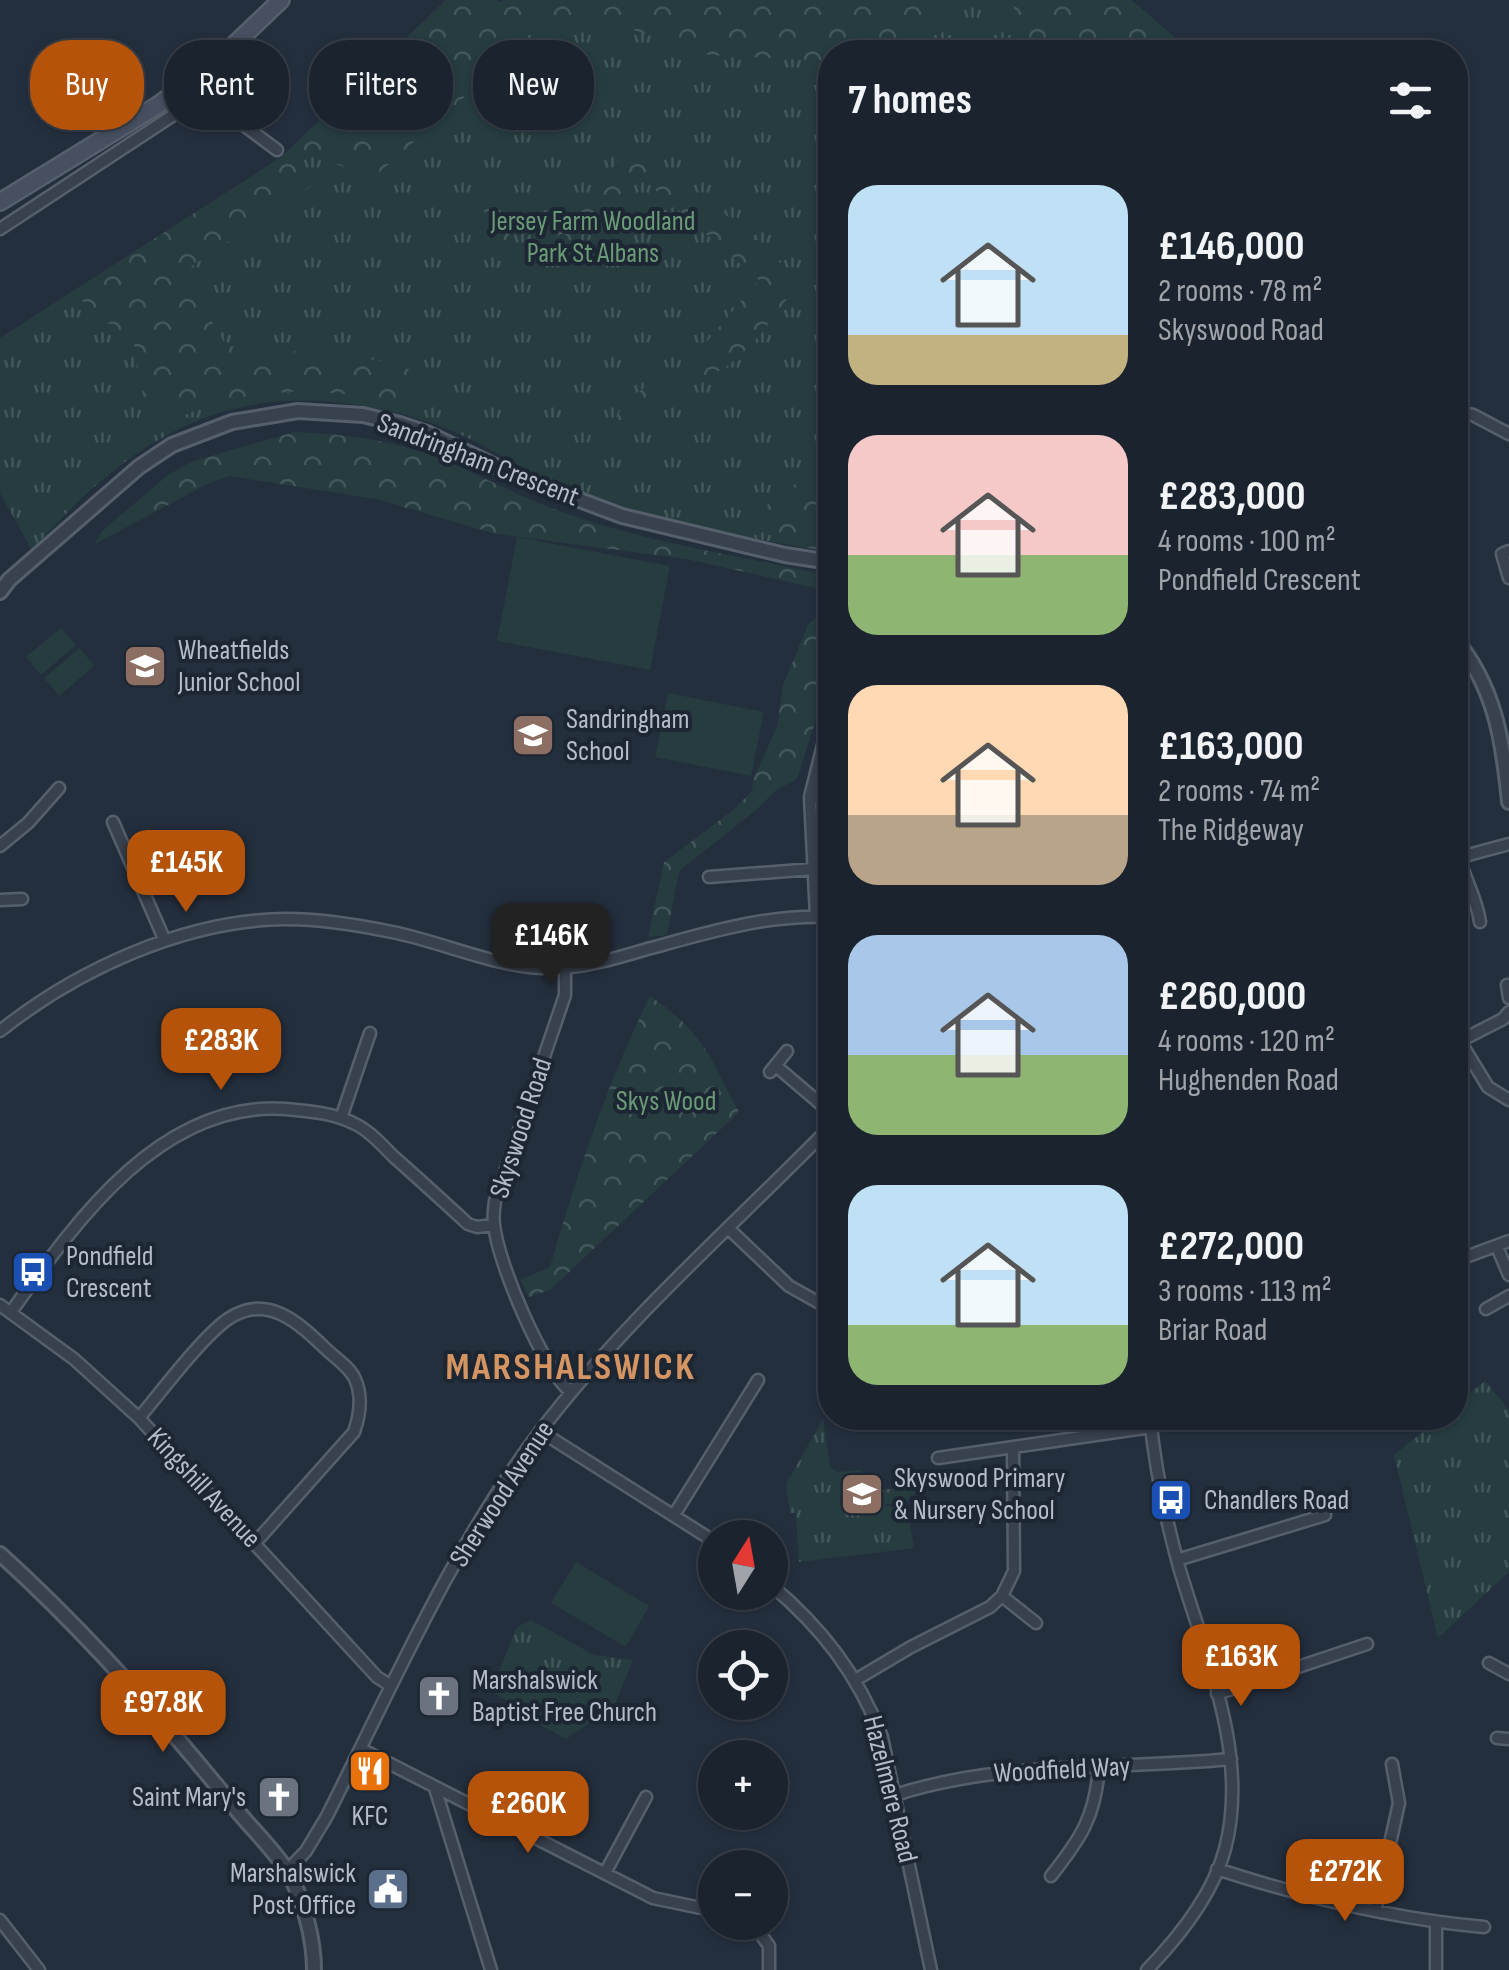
<!DOCTYPE html>
<html lang="en">
<head>
<meta charset="utf-8">
<style>
  :root { --surface:#1b232e; --page:#282f3a; --text:#f1f3f6; --muted:#a0a4aa; --line:#39404a; --accent:#b45309 }
  body { margin:0; font-family:"Sofia Sans Condensed",sans-serif; background:var(--page); color:var(--text); height:100vh; display:flex; flex-direction:column; font-size:38px; white-space:nowrap }
  * { box-sizing:border-box; margin:0 }
  p { font-size:32px; color:var(--muted) }
  .icon { flex:none; width:55px; height:55px; fill:none; stroke:currentColor; stroke-width:2; stroke-linecap:round; stroke-linejoin:round }
  .map { position:relative; flex:1; overflow:hidden }
  .drawer { position:absolute; left:818px; top:40px; width:650px; height:1390px; display:flex; flex-direction:column; background:var(--surface); border-radius:40px; box-shadow:0 2px 8px #0004,0 0 0 2px var(--line) }
  .drawer>* { flex:none }
  .hud { position:absolute; left:30px; top:40px; width:638px; height:90px; display:flex; gap:20px }
  .needle { width:65px; rotate:11deg }
  .buttons { position:absolute; left:698px; top:1520px; display:grid; gap:20px }
  .buttons a { display:grid; place-items:center; width:90px; height:90px; border-radius:50%; background:var(--surface); box-shadow:0 2px 8px #0004,0 0 0 2px var(--line); font-size:50px }
  .price { position:absolute; translate:-50% -85px; padding:0 22px; border-radius:20px; background:var(--accent); color:#fff; font-size:32px; line-height:65px; filter:drop-shadow(0 2px 5px #0008) }
  .price::after { content:''; position:absolute; left:50%; top:60px; width:30px; height:22px; margin-left:-15px; background:inherit; clip-path:polygon(0 0,100% 0,50% 100%) }
  .price.on { background:#222; color:#fff }
  ul { padding:0; list-style:none }
  li { display:flex; align-items:center; gap:30px; height:250px; padding:0 30px }
  li span { display:grid; place-items:center; flex:none; width:280px; height:200px; border-radius:30px; color:#555 }
  li>.icon { margin-inline-start:auto }
  span .icon { width:120px; height:120px; fill:#fffc; stroke-width:1 }
  li b { font-size:42px }
  h2 { display:flex; justify-content:space-between; align-items:center; height:120px; padding:0 30px; font-size:42px }
  .pill { padding:0 35px; border-radius:40px; background:var(--surface); box-shadow:0 2px 8px #0004,0 0 0 2px var(--line); font-size:35px; line-height:90px }
  .pill.on { background:var(--accent); color:#fff }
  .map>svg:first-child { display:block }
  .grass { fill:url(#grass-tufts) }
  .forest { fill:url(#forest-crowns) }
  .garden { fill:#263c3f }
  .lines { fill:none; stroke-linecap:round; stroke-linejoin:round }
  .minor-casing { stroke:#565f6c; stroke-width:15 }
  .tertiary-casing { stroke:#565f6c; stroke-width:18 }
  .secondary-casing { stroke:#565f6c; stroke-width:20 }
  .minor { stroke:#38414e; stroke-width:10 }
  .tertiary { stroke:#38414e; stroke-width:12 }
  .secondary { stroke:#465061; stroke-width:15 }
  .labels { text-anchor:middle; dominant-baseline:central; stroke-width:8; stroke-linejoin:round; paint-order:stroke }
  .park-label { font-size:28px; fill:#6b9a76; stroke:#1d2633 }
  .street-label { font-size:28px; fill:#b4bcc9; stroke:#1d2633 }
  .poi-label { font-size:28px; fill:#b4bcc9; stroke:#1d2633; text-anchor:start }
  .district-label { font-size:38px; font-weight:bold; letter-spacing:2.5px; fill:#d59563; stroke:#1d2633 }
</style>
</head>
<body>
<div class="map">
<svg width="1509" height="1970" viewBox="0 0 1509 1970">
  <defs>
    <pattern id="grass-tufts" width="24" height="20" patternUnits="userSpaceOnUse" patternTransform="scale(2.5)"><rect width="24" height="20" fill="#263c3f"/><path d="M3 7l-1-3M5 7V3M7 7l1-3M15 17l-1-3M17 17v-4M19 17l1-3" fill="none" stroke="#435659"/></pattern>
    <pattern id="forest-crowns" width="20" height="18" patternUnits="userSpaceOnUse" patternTransform="scale(2.5)"><rect width="20" height="18" fill="#263c3f"/><path d="M2 6a3 3 0 1 1 6 0M12 15a3 3 0 1 1 6 0" fill="none" stroke="#435659"/></pattern>
  </defs>
  <rect width="100%" height="100%" fill="#242f3e"/>
  <!-- grass -->
  <path class="grass" d="M446,0h51l3,3 4,-3h627l61,52h-362v500c-92,-16 -186,-32 -272,-68 -42,-17 -80,-45 -123,-60 -175,-57 -285,-8 -403,126l-32,-57v-155l280,-180z
    M1485,1381l24,29v162l-71,66 -44,-183 46,-37h15v-13z
    M823,1419l7,48 7,5 24,-2 3,21 50,-4 1,8 -5,1 -5,9 -26,-2 16,5 12,-1 7,41 -115,14 -3,-49h-6l-4,-29z
    M531,1620l63,35 39,5 -21,51 -19,9 -27,19 -56,-31 1,-5 -20,-12 26,-64z"/>
  <!-- forest -->
  <path class="forest" d="M446,0h51l3,3 4,-3h450l-3,8 -57,44h-64v9l-121,-6 -88,-29 -44,-8 -56,3 8,11 -18,24 -138,122 -81,-31z
    M1012,0h119l61,52h-161l-9,-12z
    M634,143l141,111 24,29c-31,39 -68,106 -125,97l85,-100 -121,-105 -86,91 6,-33z
    M280,158l45,19 -142,95 41,70 26,13 50,-4 91,11 27,11 1,32c-22,3 -40,-5 -62,-9 -57,-10 -128,-4 -179,22l-35,-22 -9,-51 -62,-53z
    M493,207l18,21 7,23 -8,17c-24,-16 -42,-30 -24,-59z
    M648,384l25,15c-20,18 -35,30 -62,33l10,-24z
    M294,432c53,2 107,9 157,31 42,19 82,40 126,54 82,28 169,40 253,59v15l-144,-32 -190,-25 -120,-35 -147,-23 -22,8 -112,60 7,-13 66,-56 23,-13z
    M830,482v70l-43,-8 -20,-28 1,-23 18,-8z
    M830,609v67l-33,103 -21,11 -20,20 -77,61 -12,64 -19,2 16,-75 68,-51 20,-20 1,-11 24,-53 6,-42 26,-62z
    M650,996c55,38 59,60 89,116l-189,178 -21,7 -9,-17 30,-13c28,-96 56,-181 100,-271z"/>
  <!-- garden -->
  <path class="garden" d="M517,537l153,29 -20,104 -153,-29z
    M61,628l15,17 -35,30 -15,-18z
    M80,648l14,18 -35,30 -15,-18z
    M668,693l96,19 -13,64 -96,-19z
    M576,1562l73,44 -23,41 -75,-44z"/>
  <g class="lines">
    <!-- minor casing -->
    <g class="minor-casing">
      <path id="minor" d="M195,78l30,33 52,39
        M0,229l178,-117
        M1455,412l18,3 36,19
        M1509,551l-7,3 7,24
        M1455,674l18,-12
        M810,797l20,2
        M113,822l52,119
        M0,846l28,-23 31,-35
        M1459,857c6,23 18,42 21,65
        M1457,858l52,-14
        M709,877l104,-8
        M0,900l22,-1
        M816,916l-6,-119 20,-80
        M565,968v27l-70,206c-1,7 -2,16 -1,23 3,37 49,146 77,168
        M1507,985l2,13
        M1455,1000h5
        M0,1031c78,-62 185,-111 286,-112 35,0 72,6 106,13 56,11 112,40 170,36 31,-2 60,-12 89,-20 59,-16 117,-34 179,-31
        M1455,1033l33,54 21,13
        M1460,1041l43,-22 6,-7
        M776,1066l54,46
        M770,1072l17,-21
        M341,1118l29,-85
        M728,1228l61,58 41,23
        M1497,1247l12,28
        M1455,1261l54,-20
        M0,1305l74,54 65,59 238,259 14,9
        M1486,1309l23,-13
        M11,1312c65,-91 150,-212 275,-203 22,2 47,4 67,14 16,7 29,22 41,34 25,22 49,44 74,67l9,3 17,-2
        M139,1418c22,-26 63,-81 89,-99 40,-27 72,5 100,32 9,8 22,17 27,28 8,18 5,36 -1,53l-99,111
        M540,1431l175,111
        M938,1458l213,-31
        M674,1515l84,-135
        M1177,1560l148,-45
        M770,1584c52,44 87,89 112,153l49,233
        M1002,1596l34,27
        M1489,1663l20,11
        M857,1679l54,-32 79,-40 12,-11 12,-25 -1,-122
        M1217,1694l150,-50
        M1497,1738l12,1
        M361,1749l292,149 62,13
        M435,1788l56,182
        M895,1795c108,-35 224,-25 336,-36
        M1217,1869c86,28 177,50 267,58
        M288,1870l18,-19 21,-35c66,-131 125,-269 214,-386 85,-111 192,-204 289,-303
        M605,1873l41,-76
        M1051,1876c30,-38 44,-59 48,-108
        M1375,1911l24,-108 -7,-39
        M0,1920l39,50
        M752,1922l17,24v24
        M1436,1922v48
        M1147,1970c32,-33 66,-76 78,-121 25,-94 -20,-193 -46,-282 -13,-47 -24,-101 -29,-149"/>
    </g>
    <!-- tertiary casing -->
    <g class="tertiary-casing">
      <path id="tertiary" d="M0,592l9,-12 130,-113 33,-22 60,-23 66,-11 65,4 37,9 27,9 89,43 106,40 163,39 45,7
        M1455,639c40,48 48,102 54,163
        M0,1554c85,77 163,165 235,254 15,19 44,47 54,66 15,27 25,65 25,96"/>
    </g>
    <!-- secondary casing -->
    <g class="secondary-casing">
      <path id="secondary" d="M0,202l158,-97 57,-42 66,-63"/>
    </g>
    <!-- minor -->
    <use href="#minor" class="minor"/>
    <!-- tertiary -->
    <use href="#tertiary" class="tertiary"/>
    <!-- secondary -->
    <use href="#secondary" class="secondary"/>
  </g>
  <!-- icons -->
  <defs>
    <g id="school-square" transform="scale(2.25)"><rect x="-9" y="-9" width="18" height="18" rx="4" fill="#8d6e63" stroke="#1d2633"/><path d="M0-5L7-2L0 1L-7-2ZM-4 1L0 2.5L4 1V4Q0 6-4 4Z" fill="#fff"/></g>
    <g id="bus-square" transform="scale(2.25)"><rect x="-9" y="-9" width="18" height="18" rx="4" fill="#1a4fb4" stroke="#1d2633"/><path d="M-5-6H5V4H4V6H2V4H-2V6H-4V4H-5ZM-3.5-4V0h7V-4ZM-3.5 1.2v1.5H-2V1.2ZM2 1.2v1.5H3.5V1.2Z" fill="#fff"/></g>
    <g id="church-square" transform="scale(2.25)"><rect x="-9" y="-9" width="18" height="18" rx="4" fill="#6b7280" stroke="#1d2633"/><path d="M-1.2-6h2.4v3.5h3.3v2.4h-3.3V6h-2.4V-.1h-3.3v-2.4h3.3Z" fill="#fff"/></g>
    <g id="restaurant-square" transform="scale(2.25)"><rect x="-9" y="-9" width="18" height="18" rx="4" fill="#e8710a" stroke="#1d2633"/><path d="M-5-6h1v4h1v-4h1v4h1v-4h1v5L-1.5 .5V6h-2V.5L-5-1ZM5-6V6H3V1.5H1.5Q1.5-4 5-6Z" fill="#fff"/></g>
    <g id="civic-square" transform="scale(2.25)"><rect x="-9" y="-9" width="18" height="18" rx="4" fill="#5c6f8a" stroke="#1d2633"/><path d="M-.6-6.5H3V-4.5H.6V-3L4-1V1h2V6H-6V1h2V-1L-.6-3ZM-1.2 2.5V6h2.4V2.5Z" fill="#fff"/></g>
  </defs>
  <g fill-rule="evenodd">
    <use href="#school-square" x="145" y="666"/>
    <use href="#school-square" x="533" y="735"/>
    <use href="#bus-square" x="33" y="1272"/>
    <use href="#school-square" x="862" y="1494"/>
    <use href="#bus-square" x="1171" y="1500"/>
    <use href="#church-square" x="439" y="1696"/>
    <use href="#restaurant-square" x="370" y="1771"/>
    <use href="#church-square" x="279" y="1797"/>
    <use href="#civic-square" x="388" y="1889"/>
  </g>
  <g class="labels">
    <!-- park labels -->
    <g class="park-label">
      <text x="593" y="221">Jersey Farm Woodland<tspan x="593" dy="32">Park St Albans</tspan></text>
      <text x="666" y="1101">Skys Wood</text>
    </g>
    <!-- street labels -->
    <g class="street-label">
      <text transform="translate(478 460) rotate(21)">Sandringham Crescent</text>
      <text transform="translate(521 1128) rotate(-72)">Skyswood Road</text>
      <text transform="translate(204 1488) rotate(47)">Kingshill Avenue</text>
      <text transform="translate(502 1494) rotate(-57)">Sherwood Avenue</text>
      <text transform="translate(1062 1770) rotate(-3)">Woodfield Way</text>
      <text transform="translate(890 1789) rotate(76)">Hazelmere Road</text>
    </g>
    <!-- poi labels -->
    <g class="poi-label">
      <text x="178" y="650">Wheatfields<tspan x="178" dy="32">Junior School</tspan></text>
      <text x="566" y="719">Sandringham<tspan x="566" dy="32">School</tspan></text>
      <text x="66" y="1256">Pondfield<tspan x="66" dy="32">Crescent</tspan></text>
      <text x="894" y="1478">Skyswood Primary<tspan x="894" dy="32">&amp; Nursery School</tspan></text>
      <text x="1204" y="1500">Chandlers Road</text>
      <text x="472" y="1680">Marshalswick<tspan x="472" dy="32">Baptist Free Church</tspan></text>
      <text x="246" y="1797" text-anchor="end">Saint Mary's</text>
      <text x="370" y="1816" text-anchor="middle">KFC</text>
      <text x="356" y="1873" text-anchor="end">Marshalswick<tspan x="356" dy="32">Post Office</tspan></text>
    </g>
    <!-- district labels -->
    <g class="district-label">
      <text x="571" y="1367">MARSHALSWICK</text>
    </g>
  </g>
</svg>
<div class="buttons">
<a><svg class="needle" viewBox="-14 -14 28 28"><path d="M0-13l5 13h-10z" fill="#e53935"/><path d="M0 13l5-13h-10z" fill="#a0a4aa"/></svg></a>
<a><svg class="icon" aria-label="locate" viewBox="0 0 24 24"><circle cx="12" cy="12" r="6"/><path d="M12 2v4M12 18v4M2 12h4M18 12h4"/></svg></a>
<a>+</a>
<a>−</a>
</div>
<b class="price" style="left:186px;top:915px">£145K</b>
<b class="price on" style="left:551px;top:988px">£146K</b>
<b class="price" style="left:221px;top:1093px">£283K</b>
<b class="price" style="left:1241px;top:1709px">£163K</b>
<b class="price" style="left:163px;top:1755px">£97.8K</b>
<b class="price" style="left:528px;top:1856px">£260K</b>
<b class="price" style="left:1345px;top:1924px">£272K</b>
<div class="hud">
<a class="pill on">Buy</a>
<a class="pill">Rent</a>
<a class="pill">Filters</a>
<a class="pill">New</a>
</div>
<section class="drawer">
<h2>7 homes<svg class="icon" aria-label="filters" viewBox="0 0 24 24"><path d="M4 7h16M4 17h16"/><circle cx="9" cy="7" r="2"/><circle cx="15" cy="17" r="2"/></svg></h2>
<ul>
<li><span style="background:linear-gradient(#bfe0f5 75%,#c2b280 0)"><svg class="icon" aria-label="home" viewBox="0 0 24 24"><path d="M3 11l9-7 9 7M6 9v11h12V9"/></svg></span><div><b>£146,000</b><p>2 rooms · 78 m²</p><p>Skyswood Road</p></div></li>
<li><span style="background:linear-gradient(#f6c9c9 60%,#8fb573 0)"><svg class="icon" aria-label="home" viewBox="0 0 24 24"><path d="M3 11l9-7 9 7M6 9v11h12V9"/></svg></span><div><b>£283,000</b><p>4 rooms · 100 m²</p><p>Pondfield Crescent</p></div></li>
<li><span style="background:linear-gradient(#ffd9b3 65%,#b9a48a 0)"><svg class="icon" aria-label="home" viewBox="0 0 24 24"><path d="M3 11l9-7 9 7M6 9v11h12V9"/></svg></span><div><b>£163,000</b><p>2 rooms · 74 m²</p><p>The Ridgeway</p></div></li>
<li><span style="background:linear-gradient(#a9c7e8 60%,#8fb573 0)"><svg class="icon" aria-label="home" viewBox="0 0 24 24"><path d="M3 11l9-7 9 7M6 9v11h12V9"/></svg></span><div><b>£260,000</b><p>4 rooms · 120 m²</p><p>Hughenden Road</p></div></li>
<li><span style="background:linear-gradient(#bfe0f5 70%,#8fb573 0)"><svg class="icon" aria-label="home" viewBox="0 0 24 24"><path d="M3 11l9-7 9 7M6 9v11h12V9"/></svg></span><div><b>£272,000</b><p>3 rooms · 113 m²</p><p>Briar Road</p></div></li>
</ul>
</section>
</div>
</body>
</html>
